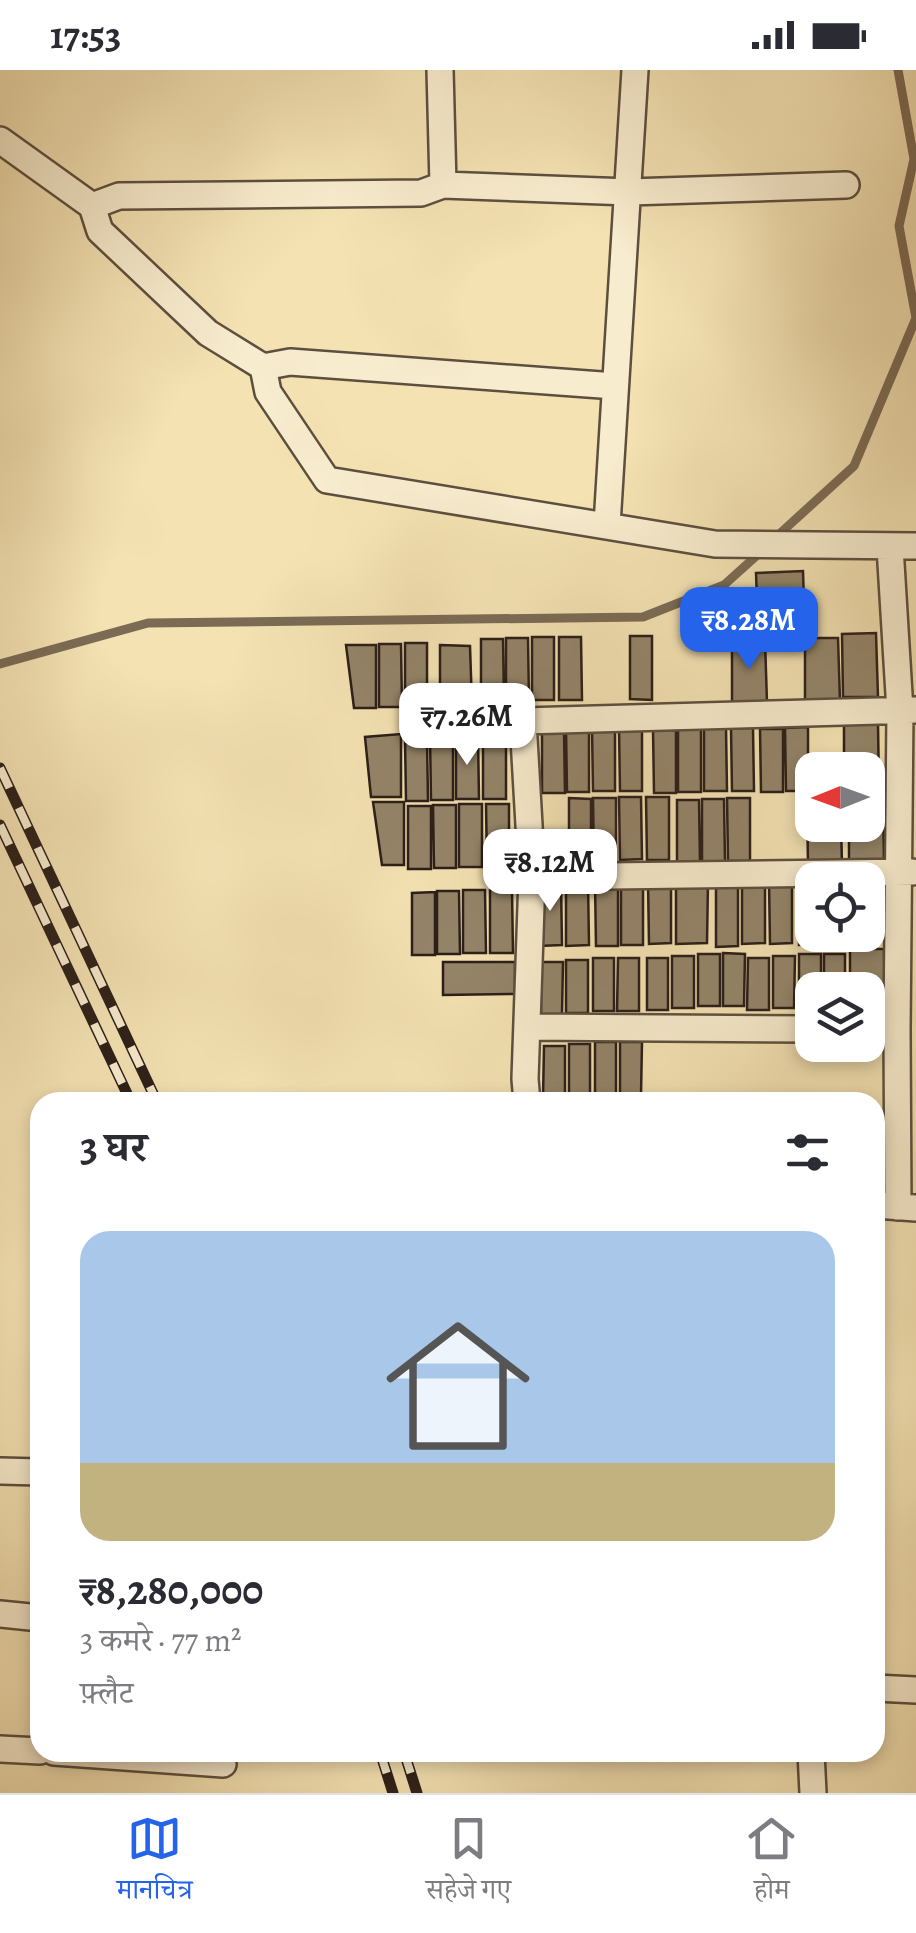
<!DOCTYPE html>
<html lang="hi">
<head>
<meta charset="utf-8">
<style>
  :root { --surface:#fff; --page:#f2f2f3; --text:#2b2b33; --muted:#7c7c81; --line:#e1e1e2; --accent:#2563eb }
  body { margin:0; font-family:Alegreya,"Noto Serif Devanagari",serif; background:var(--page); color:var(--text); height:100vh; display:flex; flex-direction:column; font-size:38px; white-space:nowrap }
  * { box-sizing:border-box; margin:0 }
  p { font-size:32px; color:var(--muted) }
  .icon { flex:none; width:55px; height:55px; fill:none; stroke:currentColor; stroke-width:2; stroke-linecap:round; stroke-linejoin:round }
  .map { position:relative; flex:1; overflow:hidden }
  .sheet { position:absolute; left:30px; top:1022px; width:855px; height:670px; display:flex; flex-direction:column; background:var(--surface); border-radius:30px; box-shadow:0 5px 15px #0003 }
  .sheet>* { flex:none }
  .needle { width:65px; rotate:269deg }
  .fabs { position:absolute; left:795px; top:682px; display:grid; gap:20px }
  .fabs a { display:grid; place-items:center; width:90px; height:90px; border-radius:20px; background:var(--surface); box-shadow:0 5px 15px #0003; font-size:50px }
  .price { position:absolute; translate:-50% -85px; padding:0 22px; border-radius:20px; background:#fff; color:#222; font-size:32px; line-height:65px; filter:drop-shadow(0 2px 5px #0008) }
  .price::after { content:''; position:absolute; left:50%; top:60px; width:30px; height:22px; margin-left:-15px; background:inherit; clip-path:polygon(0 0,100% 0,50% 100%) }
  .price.on { background:var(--accent); color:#fff }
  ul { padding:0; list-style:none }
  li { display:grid; align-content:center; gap:20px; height:530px; padding:0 50px }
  li span { display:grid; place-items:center; height:310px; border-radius:30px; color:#555 }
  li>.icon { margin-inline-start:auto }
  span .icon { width:180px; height:180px; fill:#fffc; stroke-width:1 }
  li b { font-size:42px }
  h2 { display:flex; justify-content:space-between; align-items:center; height:120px; padding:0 50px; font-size:42px }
  .status { display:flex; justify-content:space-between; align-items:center; height:70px; padding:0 50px; background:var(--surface); direction:ltr }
  .status svg { height:28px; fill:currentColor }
  .tabs { display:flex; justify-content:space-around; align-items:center; height:140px; border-top:2px solid var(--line); background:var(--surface); font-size:28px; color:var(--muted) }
  .tabs a { display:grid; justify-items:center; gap:5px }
  .tabs .on { color:var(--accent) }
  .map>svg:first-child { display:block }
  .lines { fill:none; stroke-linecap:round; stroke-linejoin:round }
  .stream { stroke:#7b6b55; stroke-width:9 }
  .building { fill:#948469; stroke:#2b1e18; stroke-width:2.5 }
  .street-casing { stroke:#5d4f3f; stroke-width:30 }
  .street { stroke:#f8ecce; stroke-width:25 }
  .rail-casing { stroke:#2b1e18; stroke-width:11 }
  .rail { stroke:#f8ecce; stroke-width:8; stroke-dasharray:22; stroke-linecap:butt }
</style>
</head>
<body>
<div class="status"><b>17:53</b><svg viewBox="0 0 49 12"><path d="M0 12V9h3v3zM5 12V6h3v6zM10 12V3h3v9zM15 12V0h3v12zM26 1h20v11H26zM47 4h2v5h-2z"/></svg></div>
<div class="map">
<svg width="916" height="1723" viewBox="0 0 916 1723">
  <rect width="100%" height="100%" fill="#f4e2b3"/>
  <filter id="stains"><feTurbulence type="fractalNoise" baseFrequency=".002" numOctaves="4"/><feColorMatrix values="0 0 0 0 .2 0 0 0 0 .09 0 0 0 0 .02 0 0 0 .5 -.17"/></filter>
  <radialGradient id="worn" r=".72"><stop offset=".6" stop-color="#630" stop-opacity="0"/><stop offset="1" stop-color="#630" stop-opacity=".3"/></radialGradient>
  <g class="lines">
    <!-- stream -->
    <path class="stream" d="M898,0l16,89 -15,67 17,92
      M775,468l79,-72 62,-148
      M0,594l148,-41 495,-6 81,-32 40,-36"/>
  </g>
  <!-- building -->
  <path class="building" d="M803,501l2,63 -71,2 -2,-34 25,-1 -1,-28z
    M876,563l2,64h-35l-1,-63z
    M630,566h22v64l-22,-1z
    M532,567h22v63h-22z
    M559,567h22l1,63h-23z
    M506,568h22l1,63h-23z
    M805,568h33l2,63 -35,1z
    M481,569h22l1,63h-23z
    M732,570h33l2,63h-35z
    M405,573h22v63h-22z
    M379,574h22l1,63h-23z
    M346,575h30v63h-22z
    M440,575l30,1 2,60 -32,2z
    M878,654l1,63 -11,1v-18h-24v-45z
    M808,657v64h-22l-1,-63z
    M592,658h23v63h-22z
    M619,658h23v63h-22z
    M704,658h22l1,63h-23z
    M731,658h22l1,63h-22z
    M566,659h23v63h-22z
    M678,659h23v63h-23z
    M760,659h23v63h-22z
    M542,660h22l1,63h-23z
    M653,660h23v63h-22z
    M401,664v63h-30l-6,-60z
    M456,666h22l1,63h-23z
    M483,666h23v63h-23z
    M430,667h23v63h-22z
    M405,668h22l1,63h-22z
    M619,727h22l1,62 -22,1z
    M646,727h23v63h-22z
    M569,728l22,1v63h-22z
    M593,728h23v63h-22z
    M727,728h23v63h-22z
    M868,728h15l1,63h-35v-36h19z
    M702,729h22l1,63h-23z
    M677,730h22l1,63h-23z
    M373,732h31v63h-22z
    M807,732h5v23h29l1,39h-34z
    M459,734h23v63h-23z
    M486,734h23v63h-22z
    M433,735h23v63h-22z
    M408,736h23v63h-23z
    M671,810v63l-22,1 -1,-63z
    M765,810v63l-23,1v-63z
    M676,811h32l-1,62 -31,1z
    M769,811h23v62l-22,1z
    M812,811v54h9l1,9 -23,1v-63z
    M539,812h22l1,63 -23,1z
    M566,812h22l1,63 -23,1z
    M621,812h22v63h-22z
    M595,813h23v63h-22z
    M716,814h22v62l-22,1z
    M463,820h22l1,63h-23z
    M490,820h22l1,63h-23z
    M437,821h22l1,63h-23z
    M435,822v63h-23v-62z
    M850,879h34l1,63h-17v-22h-18z
    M723,883l22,1 -1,52h-21z
    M698,884h22v52h-22z
    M799,884h22v36h-9v17l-13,-1z
    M824,884h21v36h-21z
    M672,886h22v52h-22z
    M773,886h22l-1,52h-21z
    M593,888h21v53h-21z
    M618,888h21v53h-22z
    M647,888h21v52h-21z
    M748,888h21v52h-22z
    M566,890h22v53h-22z
    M443,892h72v32l-72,1z
    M541,892h22l-1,53h-21z
    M595,972h21v53h-21z
    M620,972h22l-1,53 -21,-1z
    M569,974h21v53h-21z
    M544,976h21v53h-22z"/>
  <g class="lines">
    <!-- street casing -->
    <g class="street-casing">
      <path id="street" d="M440,0l3,115
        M0,70l92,66 8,25 108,102 55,34 27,-5 325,24
        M92,136l27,-10 302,-3 22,-8 186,7 217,-7
        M263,297l5,25 59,88 388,64 201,2
        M607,455l28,-455
        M890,477l10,164 -3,319 1,177
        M532,807l380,-5
        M527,957l285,2
        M868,960h29
        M527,1032l-2,-23 7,-202 -9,-156 393,-11
        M875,1135l41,3
        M0,1401l40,1
        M0,1544l40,4
        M875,1618l41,2
        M0,1679l40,2
        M54,1682l169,12
        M811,1682l2,41"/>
    </g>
    <!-- street -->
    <use href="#street" class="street"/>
    <!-- rail casing -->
    <g class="rail-casing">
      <path id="rail" d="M0,698l157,334
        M0,755l131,277
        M380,1682l13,41
        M404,1682l13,41"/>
    </g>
    <!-- rail -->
    <use href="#rail" class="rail"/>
  </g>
  <rect width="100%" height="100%" filter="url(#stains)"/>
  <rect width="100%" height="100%" fill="url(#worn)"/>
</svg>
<div class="fabs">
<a><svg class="needle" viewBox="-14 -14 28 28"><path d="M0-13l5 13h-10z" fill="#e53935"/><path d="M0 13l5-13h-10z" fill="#7c7c81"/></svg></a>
<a><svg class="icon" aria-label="locate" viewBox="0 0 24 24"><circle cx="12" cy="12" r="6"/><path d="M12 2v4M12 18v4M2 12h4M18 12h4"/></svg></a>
<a><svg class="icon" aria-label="layers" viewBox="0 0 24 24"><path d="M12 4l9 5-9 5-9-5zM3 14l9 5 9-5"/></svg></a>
</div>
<b class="price on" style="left:749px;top:602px">₹8.28M</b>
<b class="price" style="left:467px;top:698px">₹7.26M</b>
<b class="price" style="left:550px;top:844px">₹8.12M</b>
<section class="sheet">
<h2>3 घर<svg class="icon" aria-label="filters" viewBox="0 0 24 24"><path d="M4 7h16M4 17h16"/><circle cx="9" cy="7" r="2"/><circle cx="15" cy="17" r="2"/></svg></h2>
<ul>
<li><span style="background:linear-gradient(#a9c7e8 75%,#c2b280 0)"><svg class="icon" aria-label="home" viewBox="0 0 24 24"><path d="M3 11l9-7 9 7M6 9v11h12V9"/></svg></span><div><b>₹8,280,000</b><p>3 कमरे · 77 m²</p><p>फ़्लैट</p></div></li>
</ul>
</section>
</div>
<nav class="tabs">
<a class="on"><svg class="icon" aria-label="map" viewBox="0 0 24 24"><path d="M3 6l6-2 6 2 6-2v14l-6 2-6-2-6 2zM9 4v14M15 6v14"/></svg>मानचित्र</a>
<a><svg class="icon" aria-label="saved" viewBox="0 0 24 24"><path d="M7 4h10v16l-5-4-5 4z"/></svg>सहेजे गए</a>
<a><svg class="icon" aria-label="home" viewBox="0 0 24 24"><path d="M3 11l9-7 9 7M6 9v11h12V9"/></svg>होम</a>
</nav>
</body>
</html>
